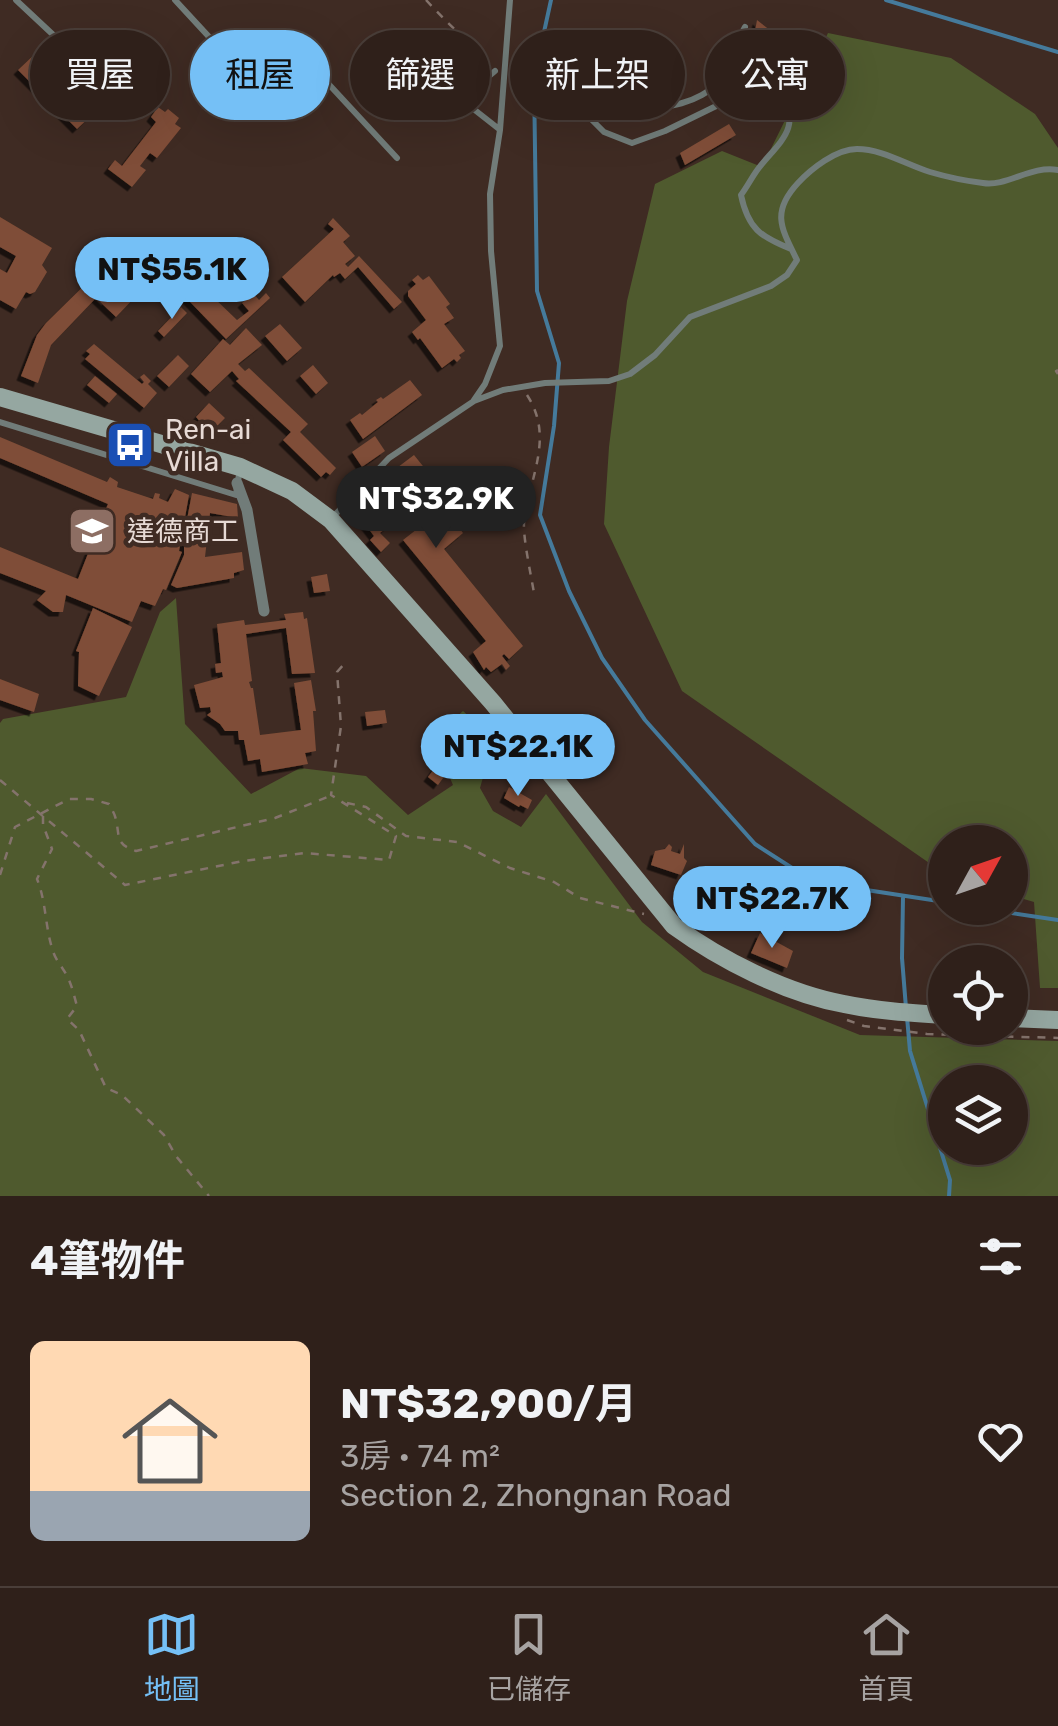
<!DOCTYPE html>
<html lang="zh-TW">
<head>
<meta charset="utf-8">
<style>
  :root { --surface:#2f201a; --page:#372823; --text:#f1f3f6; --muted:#a7a3a2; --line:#4a3e39; --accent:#75c0f6 }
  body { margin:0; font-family:Rubik,"Noto Sans TC",sans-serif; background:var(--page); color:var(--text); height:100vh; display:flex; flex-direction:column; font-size:38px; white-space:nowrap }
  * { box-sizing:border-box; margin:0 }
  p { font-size:32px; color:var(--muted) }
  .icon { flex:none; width:55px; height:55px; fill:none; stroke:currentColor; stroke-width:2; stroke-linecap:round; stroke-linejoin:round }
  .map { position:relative; height:1196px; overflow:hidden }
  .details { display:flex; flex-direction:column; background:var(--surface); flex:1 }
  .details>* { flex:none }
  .top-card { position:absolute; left:30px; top:30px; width:1000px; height:90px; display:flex; gap:20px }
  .needle { width:65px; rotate:50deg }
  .controls { position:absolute; left:928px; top:825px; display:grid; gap:20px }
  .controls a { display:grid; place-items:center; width:100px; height:100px; border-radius:50%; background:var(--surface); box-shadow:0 10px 40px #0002,0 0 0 2px var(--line); font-size:50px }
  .price { position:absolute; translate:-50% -85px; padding:0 22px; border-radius:35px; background:var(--accent); color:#111; font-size:32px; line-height:65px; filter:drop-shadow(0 2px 5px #0008) }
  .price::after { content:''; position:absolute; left:50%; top:60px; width:30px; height:22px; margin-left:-15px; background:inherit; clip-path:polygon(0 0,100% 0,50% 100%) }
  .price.on { background:#222; color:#fff }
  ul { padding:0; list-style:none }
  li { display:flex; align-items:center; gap:30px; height:250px; padding:0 30px }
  li span { display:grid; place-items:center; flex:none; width:280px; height:200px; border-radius:15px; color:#555 }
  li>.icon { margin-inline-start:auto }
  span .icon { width:120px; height:120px; fill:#fffc; stroke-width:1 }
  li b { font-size:42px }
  h2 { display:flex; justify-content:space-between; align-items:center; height:120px; padding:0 30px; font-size:42px }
  .pill { padding:0 35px; border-radius:45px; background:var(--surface); box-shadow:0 10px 40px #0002,0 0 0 2px var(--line); font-size:35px; line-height:90px }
  .pill.on { background:var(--accent); color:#111 }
  .dock { display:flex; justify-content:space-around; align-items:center; height:140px; border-top:2px solid var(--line); background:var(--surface); font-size:28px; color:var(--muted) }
  .dock a { display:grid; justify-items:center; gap:5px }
  .dock .on { color:var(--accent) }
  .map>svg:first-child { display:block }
  .green { fill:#4f5a2e; fill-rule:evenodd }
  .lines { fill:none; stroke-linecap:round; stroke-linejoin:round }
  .stream { stroke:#457a9b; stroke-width:4 }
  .building { fill:#7f4d37; filter:url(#shadow) }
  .path { stroke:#84736c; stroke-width:2.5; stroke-dasharray:8 8; stroke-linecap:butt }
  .lane { stroke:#717c79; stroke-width:6 }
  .street { stroke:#717c79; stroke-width:11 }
  .secondary { stroke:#95a7a1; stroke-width:18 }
  .labels { text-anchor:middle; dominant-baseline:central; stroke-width:9; stroke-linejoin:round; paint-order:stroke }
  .poi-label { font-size:28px; fill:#e7dad5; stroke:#3f2b23; text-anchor:start }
</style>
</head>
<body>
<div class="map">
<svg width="1058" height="1196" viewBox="0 0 1058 1196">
  <defs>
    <filter id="shadow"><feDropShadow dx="-4.5" dy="4.5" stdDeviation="0" flood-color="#0009"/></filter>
  </defs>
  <rect width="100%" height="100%" fill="#3f2b23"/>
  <!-- green -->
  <path class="green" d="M828,33l123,25 84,56 23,34v840h-18l-6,-86 -24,-7v-53h-65v32l-263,-183 -78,-167 5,-77 18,-146 28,-117 67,-33 40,16z
    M176,598l9,126 66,70 49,-26 66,8 42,39 45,-30 -20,-47 30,-27 31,28 -14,49 13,23 28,16 25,-33 96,128 61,50 157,63 198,6v155h-1058v-473l3,-4 123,-22 34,-85zM945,1082h65v66h-65z"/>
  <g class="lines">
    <!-- stream -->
    <path class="stream" d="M551,0l-17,78 3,213 22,72 -5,63 -14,89 29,76 33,67 43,62 110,124 59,38 131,20
      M886,0l172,52
      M903,897l-1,61 4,50
      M978,908l80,12
      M907,1017l3,34 40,129 -1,16"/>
  </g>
  <!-- building -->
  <path class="building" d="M757,20l14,11 -2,6 6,3 -13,30 -5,-2 -4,6 -15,-2 7,-16 -1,-10 11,-15z
    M36,53l59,59 -18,17 -59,-59z
    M158,107l7,5 3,-3 11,9 -4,6 6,4 -24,30 -7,-5 -10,13 6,4 -14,17 -24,-18 7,-9 7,6 34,-44 -5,-5z
    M729,124l7,11 -51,30 -5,-12z
    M0,217l52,31 -10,17 5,7 -12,20 -5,2 -4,-2 -10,17 -16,-9v-31l7,4 9,-17 -16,-9z
    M333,218l17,18 -7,6 12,14 -10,8 3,3 11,-11 43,46 -8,7 -36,-42 -13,12 -5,-6 -6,4 -1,-2 -28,27 -23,-25 52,-48 -6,-5z
    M160,244l48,48 -5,4 4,4 5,-4 25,24 12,-9 -7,-8 11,-10 6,7 7,-7 4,5 -44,41 -66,-68 -44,46 -20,-19 -45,47 -13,38 -17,-7 16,-41 9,-12 60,-59 10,11 -16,16 -1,3 7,7z
    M418,275l5,5 6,-4 21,28 -4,3 8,11 -10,6 21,27 -6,4 2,3 -4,4 -3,-3 -12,9 -22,-30 -2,2 -6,-8 14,-12 -18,-24v-5l8,-7 -4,-4z
    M181,307l6,6 -23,24 -6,-6z
    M280,324l22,24 -15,13 -22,-25z
    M246,328l16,17 -24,19 7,7 4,-3 59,56 -8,8 36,36 -6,7 -4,-3 -5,5 -38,-37 8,-8 -55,-51 3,-2 -7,-8 -22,21 -19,-18 32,-35 7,6z
    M94,344l48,40 2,-2 -4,-5 4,-3 7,7 -3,3 9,9 -13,15 -59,-49 5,-5 -4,-3z
    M178,355l11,11 -20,21 -12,-11z
    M313,365l15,18 -12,11 -16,-18z
    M95,376l22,18 -8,9 -22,-18z
    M410,380l12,15 -59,44 -13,-19 10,-7 2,2 16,-13 -2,-2 5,-3 2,2z
    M209,403l16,15 -15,15 -14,-16z
    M375,436l10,15 -23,16 -10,-15z
    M0,437l107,45 3,-5 8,5 -1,5 36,12 2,-6 5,1 -1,4 9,4 7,-13 14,6 -10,56 3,1 -16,38 -3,-1 -8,17 -14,-5 -9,21 -66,-27 -3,17h-10l-16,-12 9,-9 -46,-18v-26l78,32 13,-33 -8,-4 3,-7 7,4 15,-35 -108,-46z
    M414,455l21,26 -12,12 3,3 14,-11 16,18 -9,9 16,21 -19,16 79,97 -14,13 -5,-5 -2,2 8,10 -4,4 -4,-6 -11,8 -5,-5 -2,3 -11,-18 13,-11 -83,-101 27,-21 -12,-17 -38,31 10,10 -9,9 -11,-12 4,-4 -19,-25 3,-2 -5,-8z
    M192,493l45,11 1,14 -28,-5 -5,44 37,-5 2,18 -10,3v5l-57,10 -6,-3 13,-30v-9h-2z
    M327,574l3,17 -16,2 -3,-16z
    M93,608l39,19 -33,69 -21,-10 1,-34 -3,-1z
    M303,612l1,7 3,-1 8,55 -23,1 -6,-46 -40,6 6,47 -3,1 2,6h2l7,47 41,-5 -7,-47 17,-3 5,31h-3l3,40 -11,2 3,11 -46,8 -2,-13 -12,2 -4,-21h-5l-1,-9h-13l-5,-7 -13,-9 4,-3 -1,-5 -10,1 -6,-23 29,-8 -1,-5 -6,1 -1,-9 6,-1 -4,-39 27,-4 1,5 41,-5 -2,-6z
    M0,679l39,15 -5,18 -34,-12z
    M385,710l2,13 -20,3 -2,-14z
    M444,755l10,8 -16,22 -10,-8z
    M509,787l23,13 -4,9 -8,-4 -1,2 -15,-9z
    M669,844l3,3 -1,4 9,3 4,-10v14l3,3 -6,14 -30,-10 4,-14 10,-2z
    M716,884l11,9 -4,5 5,4 -12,16 -17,-13z
    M760,933l33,18 -6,17 -36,-15z"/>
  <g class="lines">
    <!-- path -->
    <path class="path" d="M426,0c21,23 43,42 63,65
      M450,83l9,10
      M1058,370l-2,1 2,3
      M527,395c28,43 2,82 -3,128 -1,15 7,52 10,70
      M0,780l125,105 118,-24 61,-8 85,7 7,-24 -65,-41 10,-69 -4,-54 9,-10
      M347,803l19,4 40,29 51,6 53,26 44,14 26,16 64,16
      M43,816v9l9,24 -15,30c9,22 8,46 15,69 3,12 10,18 15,28 5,9 7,20 10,30l-10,13 12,11 27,58 16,7 42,40 12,21 33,40
      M0,875l15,-48 54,-28h22l18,5c3,6 6,10 7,16 4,17 -1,24 20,31l139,-33 55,-22
      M847,1020l17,6 63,8 131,4"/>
    <!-- lane -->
    <path class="lane" d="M16,0l109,102
      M175,0l96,104 40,-39 86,93
      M745,27c-10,19 -18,40 -30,57 -11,16 -54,29 -73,19 -19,-9 -31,-31 -50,-40l-10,9 -4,13 3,24 23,23 28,11 33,-12 84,-41c11,-4 19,-4 28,5 30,30 -1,50 -19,74 -6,8 -11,18 -17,26 7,34 20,42 50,54
      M495,71l-32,27 8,9 28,22
      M474,400l11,-16 15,-38 -9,-95 -1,-57 10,-64 10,-130
      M0,422l236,73 4,-27
      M331,519l58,-61 85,-57 29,-11 42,-7 64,-2 21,-7 25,-19 35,-38 81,-31 16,-11 10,-15c-16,-32 -26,-48 1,-77 13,-14 38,-34 59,-34 25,0 50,16 73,23 17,5 36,9 53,11 24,4 48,-18 75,-13"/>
    <!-- street -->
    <path class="street" d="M237,483l10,27 17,101"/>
    <!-- secondary -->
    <path class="secondary" d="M0,397l240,70 52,24 39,29 162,183 181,223c47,34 111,67 170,78 33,7 67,9 101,11
      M1010,1018l48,2"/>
  </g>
  <!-- icons -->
  <defs>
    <g id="bus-square" transform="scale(2.5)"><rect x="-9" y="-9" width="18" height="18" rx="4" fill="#1a4fb4" stroke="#3f2b23"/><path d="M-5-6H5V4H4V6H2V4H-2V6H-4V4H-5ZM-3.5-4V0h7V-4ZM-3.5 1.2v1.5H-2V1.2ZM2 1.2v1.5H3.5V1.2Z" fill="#fff"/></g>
    <g id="university-square" transform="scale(2.5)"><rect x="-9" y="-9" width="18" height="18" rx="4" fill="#8d6e63" stroke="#3f2b23"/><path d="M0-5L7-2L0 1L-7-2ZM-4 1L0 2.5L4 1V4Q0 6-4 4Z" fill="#fff"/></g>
  </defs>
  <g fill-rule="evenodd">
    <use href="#bus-square" x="130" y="445"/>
    <use href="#university-square" x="92" y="531"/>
  </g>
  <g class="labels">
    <!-- poi labels -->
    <g class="poi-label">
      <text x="165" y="429">Ren-ai<tspan x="165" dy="32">Villa</tspan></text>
      <text x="127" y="531">達德商工</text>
    </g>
  </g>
</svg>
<div class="controls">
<a><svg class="needle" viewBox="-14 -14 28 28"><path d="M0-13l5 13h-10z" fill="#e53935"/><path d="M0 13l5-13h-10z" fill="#a7a3a2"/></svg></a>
<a><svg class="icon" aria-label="locate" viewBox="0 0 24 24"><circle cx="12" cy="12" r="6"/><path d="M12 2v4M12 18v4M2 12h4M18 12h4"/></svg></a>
<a><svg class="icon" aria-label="layers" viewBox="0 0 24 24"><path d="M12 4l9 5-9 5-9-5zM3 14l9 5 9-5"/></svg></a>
</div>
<b class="price" style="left:172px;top:322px">NT$55.1K</b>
<b class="price on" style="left:436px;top:551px">NT$32.9K</b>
<b class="price" style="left:518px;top:799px">NT$22.1K</b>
<b class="price" style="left:772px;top:951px">NT$22.7K</b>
<div class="top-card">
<a class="pill">買屋</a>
<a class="pill on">租屋</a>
<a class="pill">篩選</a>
<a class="pill">新上架</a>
<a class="pill">公寓</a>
</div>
</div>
<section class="details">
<h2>4筆物件<svg class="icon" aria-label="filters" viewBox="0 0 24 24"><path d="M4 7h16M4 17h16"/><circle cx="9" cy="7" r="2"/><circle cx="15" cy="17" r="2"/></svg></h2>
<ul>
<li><span style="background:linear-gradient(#ffd9b3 75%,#9aa5b1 0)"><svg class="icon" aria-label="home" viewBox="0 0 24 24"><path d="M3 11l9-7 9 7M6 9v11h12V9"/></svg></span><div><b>NT$32,900/月</b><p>3房 · 74 m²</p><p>Section 2, Zhongnan Road</p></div><svg class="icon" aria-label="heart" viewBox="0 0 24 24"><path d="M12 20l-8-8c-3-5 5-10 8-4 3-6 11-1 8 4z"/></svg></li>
</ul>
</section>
<nav class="dock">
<a class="on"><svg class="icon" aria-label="map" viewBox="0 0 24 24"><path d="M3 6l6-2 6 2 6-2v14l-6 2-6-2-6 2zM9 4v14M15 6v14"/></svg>地圖</a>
<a><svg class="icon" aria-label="saved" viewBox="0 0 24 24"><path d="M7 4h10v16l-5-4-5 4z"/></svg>已儲存</a>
<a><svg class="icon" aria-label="home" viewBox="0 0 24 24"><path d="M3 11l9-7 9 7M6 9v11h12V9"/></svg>首頁</a>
</nav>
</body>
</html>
